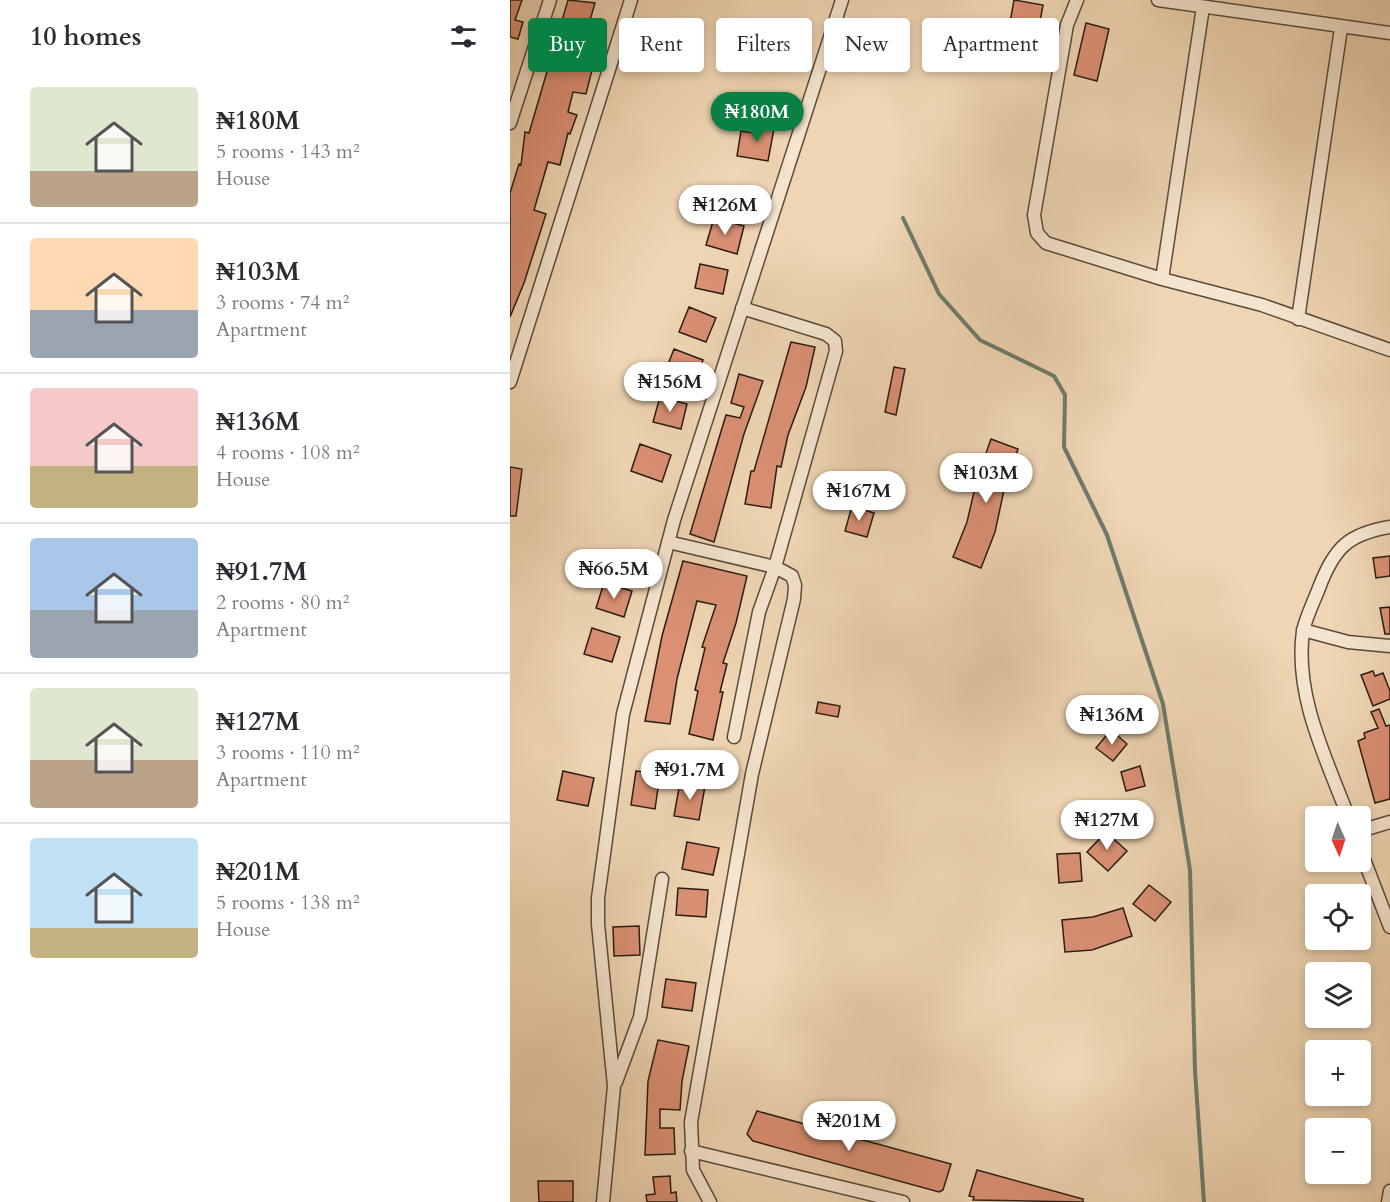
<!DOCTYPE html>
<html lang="en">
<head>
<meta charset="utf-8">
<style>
  :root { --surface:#fff; --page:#f7f7f7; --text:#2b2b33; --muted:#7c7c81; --line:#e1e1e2; --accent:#0b8043 }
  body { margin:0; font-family:Cardo,serif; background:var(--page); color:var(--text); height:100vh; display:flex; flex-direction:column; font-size:22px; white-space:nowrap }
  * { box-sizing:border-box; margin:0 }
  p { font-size:20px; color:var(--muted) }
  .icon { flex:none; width:33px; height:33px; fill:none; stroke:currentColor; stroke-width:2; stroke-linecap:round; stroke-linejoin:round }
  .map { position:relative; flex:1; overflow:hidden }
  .details { display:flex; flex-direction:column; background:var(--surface); width:510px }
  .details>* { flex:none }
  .guide { position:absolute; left:18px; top:18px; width:570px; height:54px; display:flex; gap:12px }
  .needle { width:39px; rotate:177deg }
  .buttons { position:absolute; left:795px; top:806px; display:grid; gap:12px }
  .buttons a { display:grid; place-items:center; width:66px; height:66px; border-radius:6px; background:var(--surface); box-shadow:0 3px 9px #0003; font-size:30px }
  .price { position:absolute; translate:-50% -51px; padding:0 14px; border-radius:21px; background:#fff; color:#222; font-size:20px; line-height:39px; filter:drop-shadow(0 2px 3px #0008) }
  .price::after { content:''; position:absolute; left:50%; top:36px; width:18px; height:14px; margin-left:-9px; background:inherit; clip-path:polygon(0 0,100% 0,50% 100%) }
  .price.active { background:var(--accent); color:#fff }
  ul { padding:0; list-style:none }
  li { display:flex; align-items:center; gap:18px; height:150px; padding:0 30px }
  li+li { border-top:2px solid var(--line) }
  li span { display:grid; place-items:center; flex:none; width:168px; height:120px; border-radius:6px; color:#555 }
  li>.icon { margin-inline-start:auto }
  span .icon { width:72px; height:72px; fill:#fffc; stroke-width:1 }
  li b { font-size:26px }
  h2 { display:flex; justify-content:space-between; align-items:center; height:72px; padding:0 30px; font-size:26px }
  .tag { padding:0 21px; border-radius:6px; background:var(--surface); box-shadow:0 3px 9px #0003; font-size:21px; line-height:54px }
  .tag.active { background:var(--accent); color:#fff }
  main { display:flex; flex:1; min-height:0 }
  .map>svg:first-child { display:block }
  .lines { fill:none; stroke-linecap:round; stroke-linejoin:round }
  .stream { stroke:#6d7b6c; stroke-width:4 }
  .building { fill:#db9073; stroke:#291d14; stroke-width:1.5 }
  .minor-casing { stroke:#5a4b3c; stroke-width:15 }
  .minor { stroke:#f5e4ce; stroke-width:12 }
</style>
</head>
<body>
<main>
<section class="details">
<h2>10 homes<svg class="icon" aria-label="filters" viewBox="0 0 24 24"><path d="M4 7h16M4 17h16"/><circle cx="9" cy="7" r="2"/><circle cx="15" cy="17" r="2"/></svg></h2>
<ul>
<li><span style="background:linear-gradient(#dfe7d0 70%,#b9a48a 0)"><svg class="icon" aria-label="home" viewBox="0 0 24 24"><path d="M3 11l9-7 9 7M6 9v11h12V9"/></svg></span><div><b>₦180M</b><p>5 rooms · 143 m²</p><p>House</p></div></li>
<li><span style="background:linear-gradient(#ffd9b3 60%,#9aa5b1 0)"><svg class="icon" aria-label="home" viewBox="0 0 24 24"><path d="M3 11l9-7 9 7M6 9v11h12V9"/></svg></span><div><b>₦103M</b><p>3 rooms · 74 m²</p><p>Apartment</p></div></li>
<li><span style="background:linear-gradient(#f6c9c9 65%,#c2b280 0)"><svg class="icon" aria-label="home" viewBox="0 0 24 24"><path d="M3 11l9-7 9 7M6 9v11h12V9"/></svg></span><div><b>₦136M</b><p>4 rooms · 108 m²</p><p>House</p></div></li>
<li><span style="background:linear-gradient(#a9c7e8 60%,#9aa5b1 0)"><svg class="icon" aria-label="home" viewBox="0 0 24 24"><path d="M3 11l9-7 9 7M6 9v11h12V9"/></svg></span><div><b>₦91.7M</b><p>2 rooms · 80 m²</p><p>Apartment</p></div></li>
<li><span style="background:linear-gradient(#dfe7d0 60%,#b9a48a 0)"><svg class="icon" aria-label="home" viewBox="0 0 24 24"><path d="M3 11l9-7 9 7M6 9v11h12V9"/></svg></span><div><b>₦127M</b><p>3 rooms · 110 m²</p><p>Apartment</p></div></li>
<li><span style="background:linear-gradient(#bfe0f5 75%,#c2b280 0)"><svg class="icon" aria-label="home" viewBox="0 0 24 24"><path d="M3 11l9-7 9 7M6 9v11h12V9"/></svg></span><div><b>₦201M</b><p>5 rooms · 138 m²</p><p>House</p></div></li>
</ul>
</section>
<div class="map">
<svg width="880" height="1202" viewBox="0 0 880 1202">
  <rect width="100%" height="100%" fill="#efd5b3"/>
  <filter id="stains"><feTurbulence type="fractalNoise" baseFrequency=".00333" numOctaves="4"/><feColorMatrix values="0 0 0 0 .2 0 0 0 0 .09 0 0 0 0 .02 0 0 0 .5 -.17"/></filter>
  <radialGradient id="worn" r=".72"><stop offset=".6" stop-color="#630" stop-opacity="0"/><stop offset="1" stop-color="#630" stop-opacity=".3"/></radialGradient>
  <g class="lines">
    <!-- stream -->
    <path class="stream" d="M393,218l36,76 41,46 74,36 11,19 -1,52 43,88 56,169 27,166 5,201 9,131"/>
  </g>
  <!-- building -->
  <path class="building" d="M0,0h12l-7,20 8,2 -5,17 -8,-2z
    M58,0l27,3 -9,31 4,1 -2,7 10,4 -12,48 -13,-2 -5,20 9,3 -7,19 -2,-1 -8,32 -12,-3 -14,48 12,4 -22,69 -14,34v-124l9,-29 2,1 4,-33 4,1z
    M504,0l29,5 -4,22 -3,-1 -9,29 -28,-8 6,-20 4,1z
    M576,23l23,6 -12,52 -23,-6z
    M253,120l12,3 -7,38 -31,-5 4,-25 18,3z
    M204,218l30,8 -7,28 -31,-9z
    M190,264l28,6 -5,24 -28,-6z
    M179,307l27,11 -10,24 -27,-10z
    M281,342l24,5 -9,40 -18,48 -7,32 -4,-1 -6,42 -26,-4 6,-33h3z
    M164,349l29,11 -10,28 -30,-11z
    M384,367l11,2 -9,46 -11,-3z
    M229,374l24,7 -19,53 -30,108 -24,-8 36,-119 14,3 4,-11 -13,-4z
    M150,397l27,7 -6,25 -28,-7z
    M481,439l27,10 -14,41 -9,42 -14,36 -28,-11 14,-35 10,-43z
    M130,444l31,11 -9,27 -31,-11z
    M0,467l12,2 -6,47h-6z
    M342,506l22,7 -7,24 -22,-6z
    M880,556v20l-14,2 -3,-20z
    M173,561l64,15 -11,47 -13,40 4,1 -7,28h3l-10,48 -24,-6 9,-43 -3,-1 10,-42 -3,-1 14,-42 -19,-4 -20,78 -7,45 -25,-3 17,-85z
    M94,583l28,8 -8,26 -28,-9z
    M880,607v27h-5l-5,-26z
    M82,628l28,9 -8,25 -28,-8z
    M863,671l2,5 8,-3 7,18v8l-17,7 -12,-31z
    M308,702l22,4 -2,11 -22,-4z
    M869,709l7,17 4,-1v74l-15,4 -17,-62 7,-3 -1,-5 14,-5 -7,-16z
    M601,730l16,14 -14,17 -17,-13z
    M630,766l5,20 -19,5 -5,-19z
    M53,771l31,7 -6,28 -31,-6z
    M126,771l24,3 -5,35 -24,-4z
    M170,782l25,4 -6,34 -25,-4z
    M596,832l21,19 -19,20 -21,-19z
    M177,842l32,6 -6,27 -31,-6z
    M570,853l2,28 -23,2 -2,-29z
    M639,885l22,17 -16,19 -22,-17z
    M168,888l30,2 -2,27 -30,-2z
    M613,908l9,28 -40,14 -27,2 -3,-32 31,-3z
    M129,926l1,29 -26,1 -1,-29z
    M156,979l30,4 -4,28 -30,-4z
    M148,1040l31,6 -7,35 -2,29 -20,-1v19h14l1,26 -30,1 3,-74z
    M247,1111l194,53 -8,26 -4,2 -186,-51 -6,-7z
    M467,1170l106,29v3l-110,-2 1,-3 -5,-1z
    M160,1176l1,17 5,-1 1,10h-30l-1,-7 9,-1 -2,-17z
    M28,1181h35v21h-34z"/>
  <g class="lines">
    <!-- minor casing -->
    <g class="minor-casing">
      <path id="minor" d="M567,0l-10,25 -33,190 3,18 9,10 116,36 100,26 128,45
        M648,0l232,33
        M0,123l40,-123
        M652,279l41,-272
        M788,319l43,-291
        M0,382l121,-382
        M158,542l107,25 -16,45 -25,125
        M793,630l45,12 42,4
        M838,816c-22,-58 -54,-121 -45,-185 3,-14 11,-30 16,-43 15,-40 29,-54 71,-61
        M850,831l30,-9
        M850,849l30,78
        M106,1082l24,-65 22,-138
        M181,1151l212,51
        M93,1202l11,-116 -16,-162v-26l25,-184 51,-194 168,-520
        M200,1202l-17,-32 -2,-48 61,-348 42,-175 1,-14 -3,-9 -17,-9 61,-216 -1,-10 -9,-7 -84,-26
        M878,1202l2,-11"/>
    </g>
    <!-- minor -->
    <use href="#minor" class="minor"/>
  </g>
  <rect width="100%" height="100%" filter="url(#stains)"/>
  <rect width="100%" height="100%" fill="url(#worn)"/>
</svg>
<div class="buttons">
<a><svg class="needle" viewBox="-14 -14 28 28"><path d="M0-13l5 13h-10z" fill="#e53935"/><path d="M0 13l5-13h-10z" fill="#7c7c81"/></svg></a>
<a><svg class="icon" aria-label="locate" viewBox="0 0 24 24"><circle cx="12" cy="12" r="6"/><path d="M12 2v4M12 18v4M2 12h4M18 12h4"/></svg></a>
<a><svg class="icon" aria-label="layers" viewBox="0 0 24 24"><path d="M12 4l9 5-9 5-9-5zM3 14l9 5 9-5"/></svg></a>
<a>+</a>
<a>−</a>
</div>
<b class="price active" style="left:247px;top:143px">₦180M</b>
<b class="price" style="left:215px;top:236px">₦126M</b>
<b class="price" style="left:160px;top:413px">₦156M</b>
<b class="price" style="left:476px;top:504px">₦103M</b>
<b class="price" style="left:349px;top:522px">₦167M</b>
<b class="price" style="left:104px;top:600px">₦66.5M</b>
<b class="price" style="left:602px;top:746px">₦136M</b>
<b class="price" style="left:180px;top:801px">₦91.7M</b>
<b class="price" style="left:597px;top:851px">₦127M</b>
<b class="price" style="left:339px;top:1152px">₦201M</b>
<div class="guide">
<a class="tag active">Buy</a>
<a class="tag">Rent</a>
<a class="tag">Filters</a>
<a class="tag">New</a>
<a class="tag">Apartment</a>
</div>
</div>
</main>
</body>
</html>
